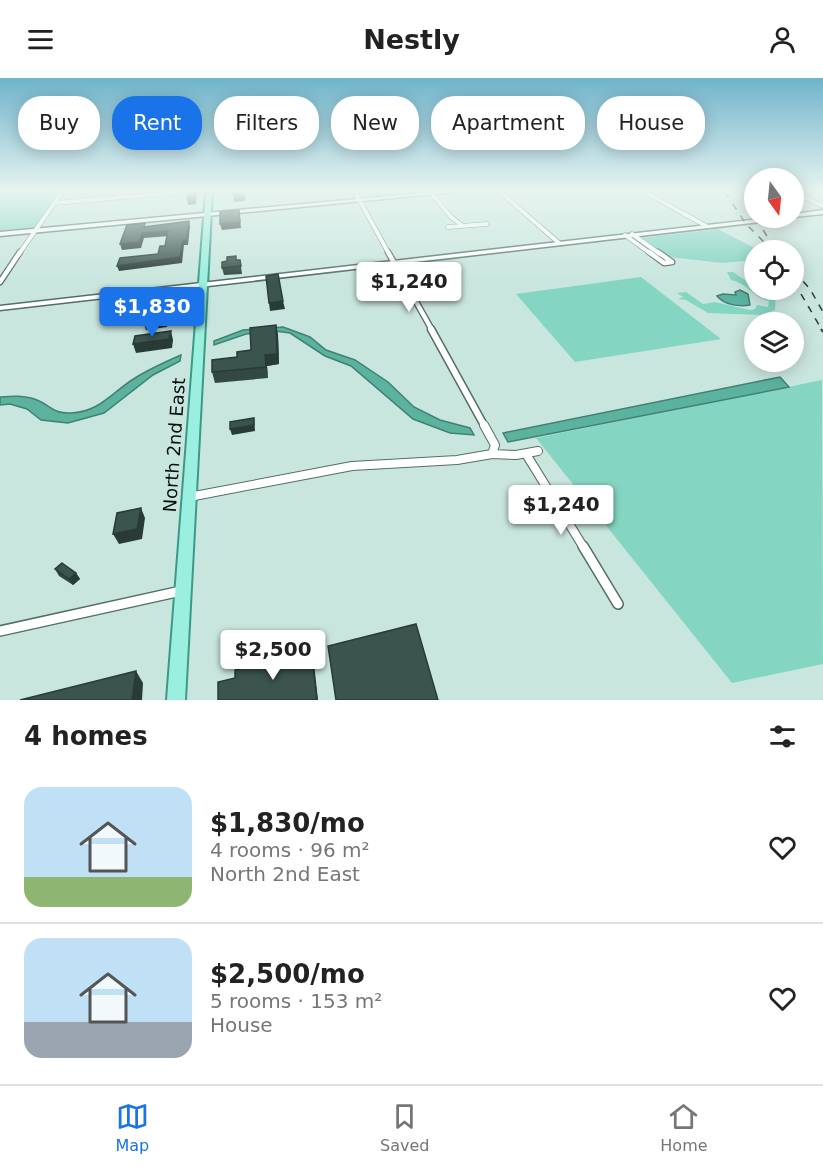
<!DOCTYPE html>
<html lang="en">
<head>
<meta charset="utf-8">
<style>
  :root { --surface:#fff; --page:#f2f2f2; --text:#222; --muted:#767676; --line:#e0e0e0; --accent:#1a73e8 }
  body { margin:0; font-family:"DejaVu Sans",sans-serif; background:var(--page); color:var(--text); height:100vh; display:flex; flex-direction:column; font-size:22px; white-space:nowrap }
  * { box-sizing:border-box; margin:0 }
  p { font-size:20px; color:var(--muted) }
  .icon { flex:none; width:33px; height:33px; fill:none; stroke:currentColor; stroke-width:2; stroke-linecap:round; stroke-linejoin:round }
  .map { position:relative; height:622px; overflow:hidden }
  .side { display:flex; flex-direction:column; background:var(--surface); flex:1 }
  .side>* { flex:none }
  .guide { position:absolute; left:18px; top:18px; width:788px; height:54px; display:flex; gap:12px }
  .needle { width:39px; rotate:165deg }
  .tools { position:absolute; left:744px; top:90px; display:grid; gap:12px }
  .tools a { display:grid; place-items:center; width:60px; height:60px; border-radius:50%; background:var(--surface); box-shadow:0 3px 15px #0003; font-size:30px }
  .price { position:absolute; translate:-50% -51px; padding:0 14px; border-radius:6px; background:#fff; color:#222; font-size:20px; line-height:39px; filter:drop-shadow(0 2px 3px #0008) }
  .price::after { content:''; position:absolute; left:50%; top:36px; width:18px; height:14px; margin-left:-9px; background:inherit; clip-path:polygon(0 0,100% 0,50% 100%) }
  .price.current { background:var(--accent); color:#fff }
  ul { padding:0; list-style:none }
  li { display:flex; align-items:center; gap:18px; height:150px; padding:0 24px }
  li+li { border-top:2px solid var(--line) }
  li span { display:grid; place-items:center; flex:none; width:168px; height:120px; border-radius:18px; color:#555 }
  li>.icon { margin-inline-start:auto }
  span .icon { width:72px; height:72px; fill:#fffc; stroke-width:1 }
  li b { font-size:26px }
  h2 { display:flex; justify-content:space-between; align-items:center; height:72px; padding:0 24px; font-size:26px }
  .chip { padding:0 21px; border-radius:24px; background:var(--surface); box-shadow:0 3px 15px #0003; font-size:21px; line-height:54px }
  .chip.current { background:var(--accent); color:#fff }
  header { display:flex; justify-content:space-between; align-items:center; height:78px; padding:0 24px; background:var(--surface); font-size:27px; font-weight:700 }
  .dock { display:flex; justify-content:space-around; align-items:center; height:84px; border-top:2px solid var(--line); background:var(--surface); font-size:16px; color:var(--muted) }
  .dock a { display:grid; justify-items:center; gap:3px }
  .dock .current { color:var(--accent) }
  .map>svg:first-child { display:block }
  .green { fill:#85d5c3 }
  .water { fill:#5bb29f; stroke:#418173; stroke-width:1.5 }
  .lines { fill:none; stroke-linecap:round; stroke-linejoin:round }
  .street-far4-casing { stroke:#546e67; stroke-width:5 }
  .street-far3-casing { stroke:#546e67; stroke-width:7 }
  .street-far2-casing { stroke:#546e67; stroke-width:9 }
  .street-far1-casing { stroke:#546e67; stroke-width:10 }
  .street-casing { stroke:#546e67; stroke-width:12 }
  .secondary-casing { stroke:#546e67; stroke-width:3 }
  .primary-casing { stroke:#3b9a87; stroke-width:4 }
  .street-far4 { stroke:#fff; stroke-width:4 }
  .street-far3 { stroke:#fff; stroke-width:4.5 }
  .street-far2 { stroke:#fff; stroke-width:6 }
  .street-far1 { stroke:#fff; stroke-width:8 }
  .street { stroke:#fff; stroke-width:9 }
  .secondary { fill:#fff; fill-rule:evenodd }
  .primary { fill:#9befdf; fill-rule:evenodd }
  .rail-far1 { stroke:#2d3a36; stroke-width:1.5; stroke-dasharray:7 7; stroke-linecap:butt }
  .rail { stroke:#2d3a36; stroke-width:2; stroke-dasharray:10 10; stroke-linecap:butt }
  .wall { fill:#334843 }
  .shaded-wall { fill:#293b37 }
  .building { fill:#3b544e; stroke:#293b37; stroke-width:1.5 }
  .labels { text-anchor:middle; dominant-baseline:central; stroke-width:6; stroke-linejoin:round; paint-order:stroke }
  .street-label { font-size:18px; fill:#050f0c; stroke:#c9e6de }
</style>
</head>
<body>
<header><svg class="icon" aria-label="menu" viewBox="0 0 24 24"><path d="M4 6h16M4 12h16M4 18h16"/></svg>Nestly<svg class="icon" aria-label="person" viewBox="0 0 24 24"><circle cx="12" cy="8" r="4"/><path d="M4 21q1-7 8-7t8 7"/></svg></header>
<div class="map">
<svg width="823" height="622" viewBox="0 0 823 622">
  <rect width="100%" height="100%" fill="#c9e6de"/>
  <!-- green -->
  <path class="green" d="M0,114h62l-27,39 -35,3z
    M718,151l40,21h-4v13l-12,-2 -19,2 -54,-6 -28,-19z
    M727,194h6l21,14v4h22l-1,20 -14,5 -53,-2 -22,-13 -8,-1 5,-2 -6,-4 9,-1 17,12 12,-2 35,8 5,-1 2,-4 11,2 1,-6c-15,-3 -22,-18 -38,-21z
    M641,199l80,62 -146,23 -59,-68z
    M822,302l1,284 -91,19 -196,-245z"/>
  <!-- water -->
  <path class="water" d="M740,212l8,4 2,11c-10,2 -26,0 -33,-9l6,-2 13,1 -1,-3z
    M283,249l27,10 16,13 29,10 33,22 26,25 26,13 30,8 4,7 -24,-2 -37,-14 -62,-53 -26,-10 -35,-23 -15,-2 -29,3 -32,11v-4l29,-11z
    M181,277l-1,6 -27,14 -49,38 -36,10 -27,-3 -14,-11 -17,-5 -10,1v-8c12,-1 25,-2 37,3 13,5 16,14 34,13 29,-1 41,-21 64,-35 14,-9 30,-16 46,-23z
    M780,299l9,10 -281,55 -5,-9z"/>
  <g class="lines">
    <!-- street-far4 casing -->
    <g class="street-far4-casing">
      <path id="street-far4" d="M355,114l34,62
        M500,114l59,51
        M645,114l61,34
        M794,115l29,13
        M432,116l19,23 12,9
        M55,125l128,-11
        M448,149l39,-3
        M632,156l28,20
        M625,157l26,19
        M19,176l43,-62"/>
    </g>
    <!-- street-far3 casing -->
    <g class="street-far3-casing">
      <path id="street-far3" d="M388,174l44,78
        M649,174l15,11 8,-1 -14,-10
        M0,204l20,-30"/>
    </g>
    <!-- street-far2 casing -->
    <g class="street-far2-casing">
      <path id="street-far2" d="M431,251l54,98"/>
    </g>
    <!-- street-far1 casing -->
    <g class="street-far1-casing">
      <path id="street-far1" d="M492,376l24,1 22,-4
        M526,376l58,94
        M189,419l163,-31 105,-6 35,-6 3,-9 -11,-20"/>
    </g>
    <!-- street casing -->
    <g class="street-casing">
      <path id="street" d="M583,468l35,58
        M0,553l181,-40"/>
    </g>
    <!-- secondary casing -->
    <g class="secondary-casing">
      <path id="secondary" d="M433,114h23l-456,44v-4z
        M823,132v4l-29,3v-3z
        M768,140h13l-3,2 -778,90v-4z"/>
    </g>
    <!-- primary casing -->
    <g class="primary-casing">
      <path id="primary" d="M206,114h6l-27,508h-18z"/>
    </g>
    <!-- street-far4 -->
    <use href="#street-far4" class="street-far4"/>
    <!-- street-far3 -->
    <use href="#street-far3" class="street-far3"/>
    <!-- street-far2 -->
    <use href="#street-far2" class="street-far2"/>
    <!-- street-far1 -->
    <use href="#street-far1" class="street-far1"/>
    <!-- street -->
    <use href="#street" class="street"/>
    <!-- secondary -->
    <use href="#secondary" class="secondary"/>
    <!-- primary -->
    <use href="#primary" class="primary"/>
    <!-- rail-far1 -->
    <path class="rail-far1" d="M725,114l21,32 26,26
      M742,114l12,22
      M756,140l15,25
      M794,193l16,18 13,23
      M794,204l28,48"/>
    <!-- rail -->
    <path class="rail" d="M821,251l2,3"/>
  </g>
  <!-- wall -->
  <path class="wall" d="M236,182h4l2,14 -18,1 -2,-7z
    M276,247l2,10 1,29 -12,2 1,12 -53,5 -3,-11 25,-15 14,-7z
    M55,491l21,4 4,6 -7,6 -14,-9z"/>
  <!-- shaded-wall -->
  <path class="shaded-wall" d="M195,114h2l-1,12 -8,1 -1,-7z
    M246,114l-1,9 -11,1 -1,-7z
    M239,132l2,18 -19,2 -2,-6z
    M189,143l1,5 -2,19h-4l-2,18 -63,8 -2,-5 63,-9 3,-17z
    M168,153l1,5 -25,2 -3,10 -19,2 -2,-6 22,-11z
    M283,223l2,8 -15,2 -1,-8z
    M166,225l3,8 -2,16 -21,3 -3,-8z
    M276,247l2,10 1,29 -12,2 1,12 -2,-11 -1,-12z
    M171,253l2,9 -1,8 -36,5 -3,-9z
    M254,340l1,13 -23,4 -2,-6z
    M141,430l4,10 -3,21 -23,5 -6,-10z
    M76,495l4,6 -7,6 -4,-6z
    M311,572l3,13 4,37h-1z
    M136,593l7,12 -1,17h-10z"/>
  <!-- building -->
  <path class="building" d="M188,114h7l-1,6h-7z
    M233,114h11v2l-11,1z
    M239,132l1,12 -20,2v-12z
    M189,143l-2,19h-4l-3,17 -63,9 3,-8 38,-4 2,-8h5l3,-15 -26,2 -3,9 -19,2 7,-19 18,-2 -1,4z
    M236,178v4h4l1,6 -19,2v-6l5,-1v-4z
    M278,196l5,27 -14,2 -3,-27z
    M166,225l-1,16 -22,3 4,-17z
    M276,247l1,29 -12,1 1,12 -54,5v-12l25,-3v-5l14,-2 -1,-22z
    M171,253l-2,8 -36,5 2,-8z
    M254,340v7l-24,4v-7z
    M141,430l-4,21 -24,5 4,-21z
    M62,485l14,10 -7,6 -14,-10z
    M416,546l22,76h-102l-8,-54z
    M311,572l6,50h-99v-18l17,-4v-8z
    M136,593l-4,29h-112z"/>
  <!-- sky -->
  <linearGradient id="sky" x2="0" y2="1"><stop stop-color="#6fb3cb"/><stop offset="0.56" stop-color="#e7f4f0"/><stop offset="1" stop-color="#e7f4f0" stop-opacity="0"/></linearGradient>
  <rect width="823" height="202" fill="url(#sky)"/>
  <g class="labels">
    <!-- street labels -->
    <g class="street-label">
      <text transform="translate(174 367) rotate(-86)">North 2nd East</text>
    </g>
  </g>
</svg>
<div class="tools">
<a><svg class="needle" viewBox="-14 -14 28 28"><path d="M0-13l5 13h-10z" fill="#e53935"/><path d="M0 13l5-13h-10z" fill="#767676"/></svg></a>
<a><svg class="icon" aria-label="locate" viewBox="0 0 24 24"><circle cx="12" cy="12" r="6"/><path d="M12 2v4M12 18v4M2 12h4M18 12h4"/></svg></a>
<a><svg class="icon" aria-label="layers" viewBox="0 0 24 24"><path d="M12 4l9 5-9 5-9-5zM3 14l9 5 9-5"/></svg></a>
</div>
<b class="price" style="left:409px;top:235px">$1,240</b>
<b class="price current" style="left:152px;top:260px">$1,830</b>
<b class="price" style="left:561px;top:458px">$1,240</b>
<b class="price" style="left:273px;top:603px">$2,500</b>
<div class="guide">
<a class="chip">Buy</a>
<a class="chip current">Rent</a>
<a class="chip">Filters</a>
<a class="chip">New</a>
<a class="chip">Apartment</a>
<a class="chip">House</a>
</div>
</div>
<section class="side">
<h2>4 homes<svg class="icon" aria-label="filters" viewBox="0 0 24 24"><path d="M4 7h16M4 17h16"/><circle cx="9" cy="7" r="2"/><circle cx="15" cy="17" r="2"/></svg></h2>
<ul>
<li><span style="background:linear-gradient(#bfe0f5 75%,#8fb573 0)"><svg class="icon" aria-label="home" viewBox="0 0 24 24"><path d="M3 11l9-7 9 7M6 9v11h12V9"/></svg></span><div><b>$1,830/mo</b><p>4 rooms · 96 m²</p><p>North 2nd East</p></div><svg class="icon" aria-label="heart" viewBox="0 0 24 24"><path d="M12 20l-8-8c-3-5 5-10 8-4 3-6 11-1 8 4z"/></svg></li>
<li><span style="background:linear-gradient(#bfe0f5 70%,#9aa5b1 0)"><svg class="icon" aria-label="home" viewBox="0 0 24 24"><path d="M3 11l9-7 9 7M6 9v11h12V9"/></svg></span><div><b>$2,500/mo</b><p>5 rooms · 153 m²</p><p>House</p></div><svg class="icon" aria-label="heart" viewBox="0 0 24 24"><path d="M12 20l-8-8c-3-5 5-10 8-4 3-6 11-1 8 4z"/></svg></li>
</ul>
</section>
<nav class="dock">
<a class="current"><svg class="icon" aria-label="map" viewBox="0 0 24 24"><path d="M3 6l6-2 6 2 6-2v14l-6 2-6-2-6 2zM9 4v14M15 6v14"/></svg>Map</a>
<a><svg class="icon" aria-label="saved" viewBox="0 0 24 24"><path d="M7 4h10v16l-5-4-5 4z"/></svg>Saved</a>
<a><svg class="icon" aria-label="home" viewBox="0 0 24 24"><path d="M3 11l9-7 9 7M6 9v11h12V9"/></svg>Home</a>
</nav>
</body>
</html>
